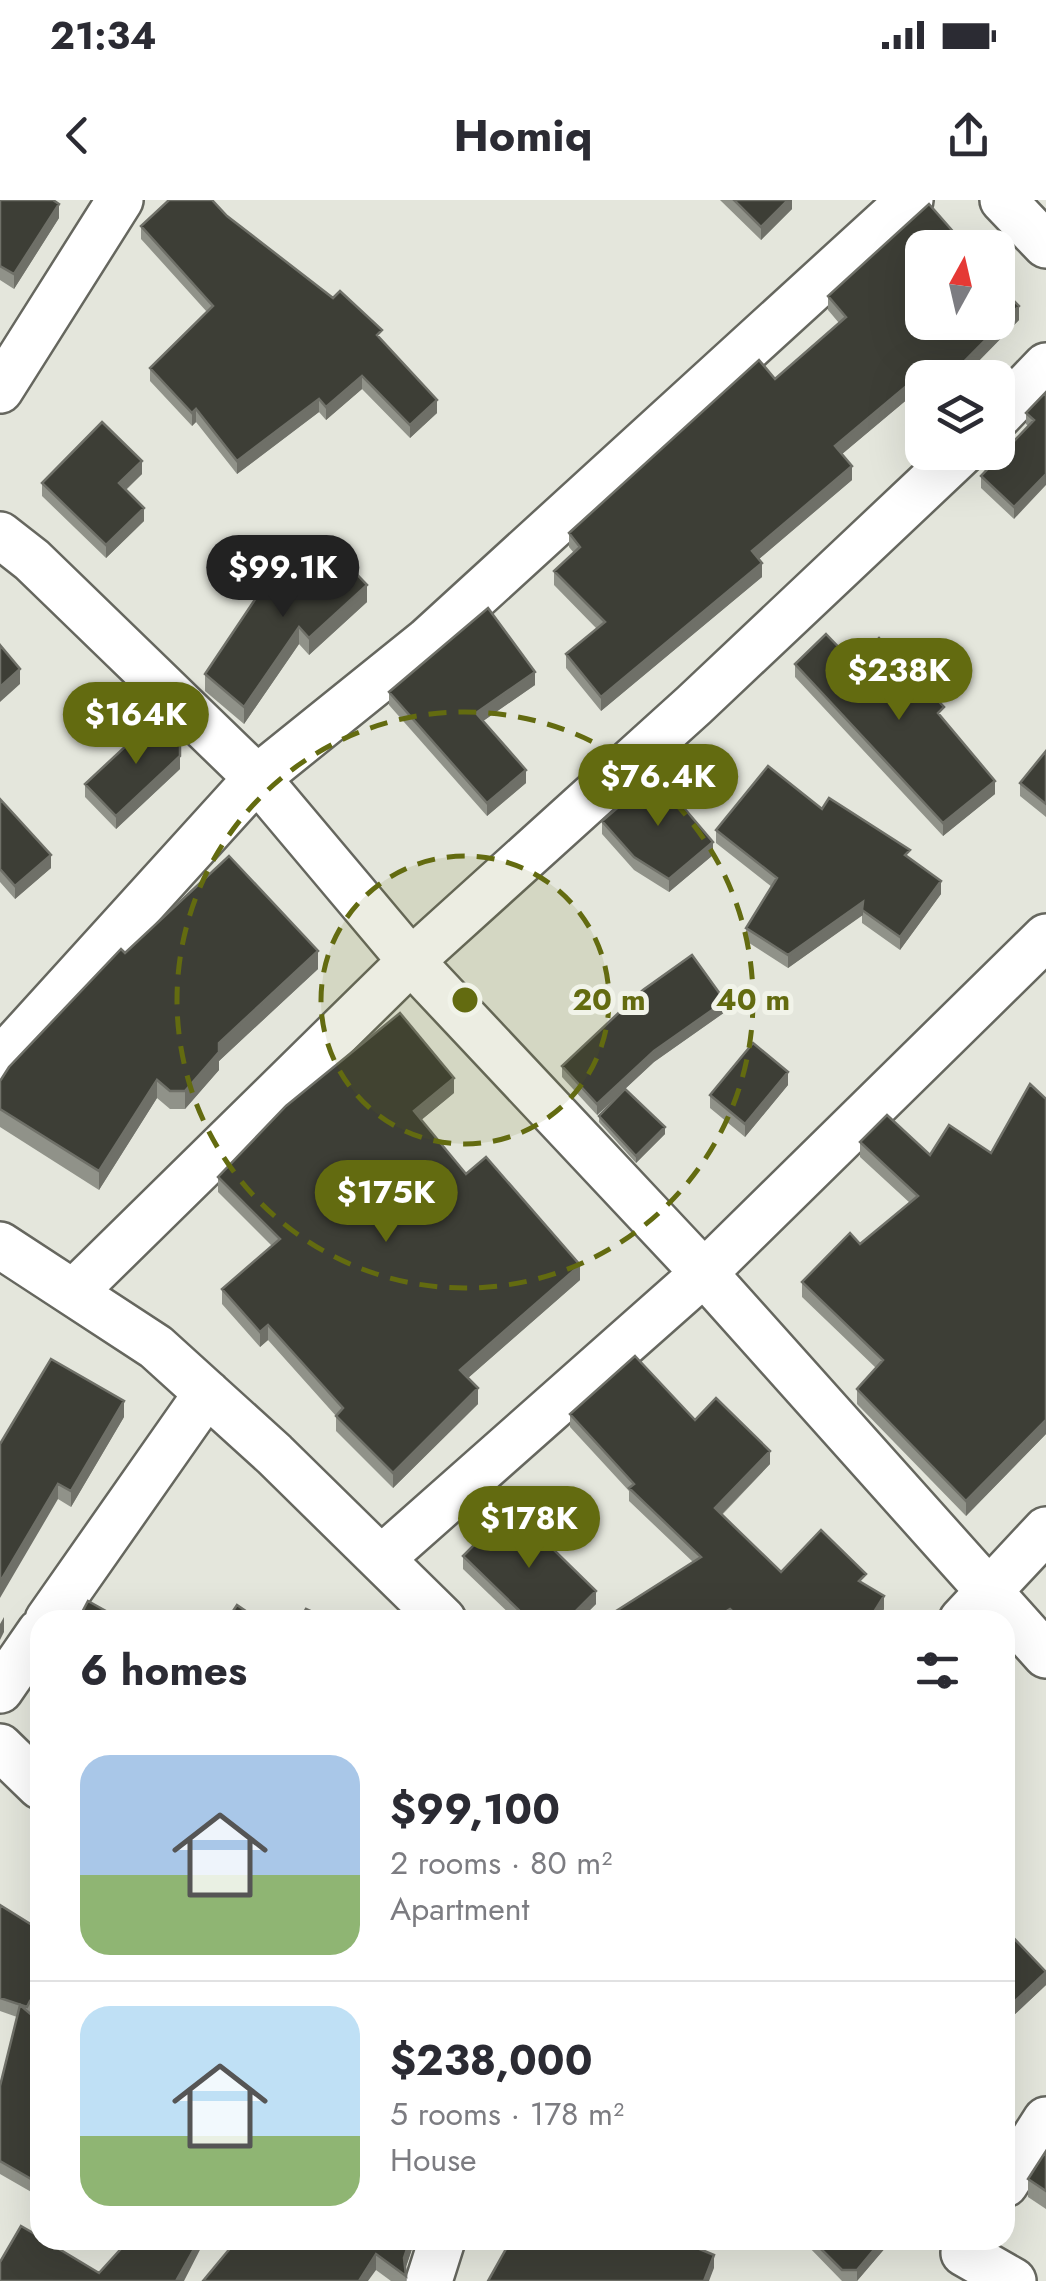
<!DOCTYPE html>
<html lang="en">
<head>
<meta charset="utf-8">
<style>
  :root { --surface:#fff; --page:#f2f2f3; --text:#2b2b33; --muted:#7c7c81; --line:#e1e1e2; --accent:#636b10 }
  body { margin:0; font-family:Jost,sans-serif; background:var(--page); color:var(--text); height:100vh; display:flex; flex-direction:column; font-size:38px; white-space:nowrap }
  * { box-sizing:border-box; margin:0 }
  p { font-size:32px; color:var(--muted) }
  .icon { flex:none; width:55px; height:55px; fill:none; stroke:currentColor; stroke-width:2; stroke-linecap:round; stroke-linejoin:round }
  .map { position:relative; flex:1; overflow:hidden }
  .details { position:absolute; left:30px; top:1410px; width:985px; height:640px; display:flex; flex-direction:column; background:var(--surface); border-radius:30px; box-shadow:0 10px 40px #0002 }
  .details>* { flex:none }
  .needle { width:65px; rotate:8deg }
  .controls { position:absolute; left:905px; top:30px; display:grid; gap:20px }
  .controls a { display:grid; place-items:center; width:110px; height:110px; border-radius:20px; background:var(--surface); box-shadow:0 10px 40px #0002; font-size:50px }
  .price { position:absolute; translate:-50% -85px; padding:0 22px; border-radius:35px; background:var(--accent); color:#fff; font-size:32px; line-height:65px; filter:drop-shadow(0 2px 5px #0008) }
  .price::after { content:''; position:absolute; left:50%; top:60px; width:30px; height:22px; margin-left:-15px; background:inherit; clip-path:polygon(0 0,100% 0,50% 100%) }
  .price.active { background:#222; color:#fff }
  ul { padding:0; list-style:none }
  li { display:flex; align-items:center; gap:30px; height:250px; padding:0 50px }
  li+li { border-top:2px solid var(--line) }
  li span { display:grid; place-items:center; flex:none; width:280px; height:200px; border-radius:30px; color:#555 }
  li>.icon { margin-inline-start:auto }
  span .icon { width:120px; height:120px; fill:#fffc; stroke-width:1 }
  li b { font-size:42px }
  h2 { display:flex; justify-content:space-between; align-items:center; height:120px; padding:0 50px; font-size:42px }
  .status { display:flex; justify-content:space-between; align-items:center; height:70px; padding:0 50px; background:var(--surface); direction:ltr }
  .status svg { height:28px; fill:currentColor }
  header { display:flex; justify-content:space-between; align-items:center; height:130px; padding:0 50px; background:var(--surface); font-size:45px; font-weight:700 }
  .map>svg:first-child { display:block }
  .lines { fill:none; stroke-linecap:round; stroke-linejoin:round }
  .street-casing { stroke:#66675f; stroke-width:50 }
  .street { stroke:#fff; stroke-width:45 }
  .wall { fill:#909289 }
  .shaded-wall { fill:#6f7068 }
  .building { fill:#3d3e36; stroke:#6f7068; stroke-width:2.5 }
  .ring { fill:none; stroke:#636b10; stroke-width:5; stroke-dasharray:18 12 }
  .centre { fill:#636b10; stroke:#f1f3e9; stroke-width:5 }
  .ring-label { font-size:30px; text-anchor:middle; font-weight:bold; fill:#636b10; stroke:#f1f3e9; stroke-width:10; stroke-linejoin:round; paint-order:stroke }
</style>
</head>
<body>
<div class="status"><b>21:34</b><svg viewBox="0 0 49 12"><path d="M0 12V9h3v3zM5 12V6h3v6zM10 12V3h3v9zM15 12V0h3v12zM26 1h20v11H26zM47 4h2v5h-2z"/></svg></div>
<header><svg class="icon" aria-label="back" viewBox="0 0 24 24"><path d="M15 5l-7 7 7 7"/></svg>Homiq<svg class="icon" aria-label="share" viewBox="0 0 24 24"><path d="M12 15V3M7 8l5-5 5 5M5 13v7h14v-7"/></svg></header>
<div class="map">
<svg width="1046" height="2081" viewBox="0 0 1046 2081">
  <rect width="100%" height="100%" fill="#e4e6dc"/>
  <g class="lines">
    <!-- street casing -->
    <g class="street-casing">
      <path id="street" d="M1003,0l43,45
        M0,190l120,-190
        M998,216l48,-50
        M0,335l32,25 225,218 154,183 293,312 342,382
        M0,861l257,-283 170,-137 483,-441
        M0,1045l156,102 118,107 169,166
        M75,1091l336,-330 283,-256 268,-253
        M381,1359l323,-286 342,-336
        M48,1420l159,-227
        M962,1420l84,-90
        M0,1490l40,-58
        M0,1547l40,39
        M1005,1984l41,-64
        M964,2053l49,28
        M429,2081l13,-41"/>
    </g>
    <!-- street -->
    <use href="#street" class="street"/>
  </g>
  <!-- wall -->
  <path class="wall" d="M0,0l59,18 -45,71 -14,-9z
    M720,0h72v9l-31,31z
    M227,16l155,124 55,73 -27,25 -48,-49 -36,31 -7,-8 -82,62 -41,-52 -4,4 -42,-45v-13l57,-56 -66,-73v-13z
    M957,44l62,76 -57,58h-40v21l-6,-7 -74,62 10,26 -93,79 3,18 -161,134 -35,-43v-14l31,-25 -43,-44v-14l20,-18 -5,-6v-14l206,-154 64,-56 -11,-13v-14z
    M1046,192l-32,127 -33,-31v-12l47,-50 -2,-2v-11z
    M142,274l-16,16 18,31 -38,37 -64,-62v-13z
    M277,388l90,14 -58,53 -10,-11 -55,80 -39,-33v-17z
    M854,463l90,57 51,74 -52,42 -148,-159v-13z
    M535,485l-52,36 43,62 -39,33 -98,-111v-13z
    M1046,551v66l-26,-21v-13z
    M180,569l-64,60 -31,-32v-13z
    M0,599l51,69 -36,31 -15,-17z
    M822,609l88,50 31,35 -41,56 -38,-27v-8l-74,53 -42,-27v-13l26,-41 -56,-44v-13z
    M602,621l111,34 -44,37 -35,-22 -32,-36z
    M125,753l193,16 -99,92v9l-34,39h-15l-13,-11 -58,92 -99,-63v-46z
    M725,812l-71,50 -29,27 40,45 -29,29 -37,-41v-6l21,-22 -23,21 -35,-38v-11z
    M788,885l-43,52 -35,-29v-13z
    M454,893l-33,27 45,54 114,106 -112,98 10,26 -85,84 -57,-57v-15l-68,-76 -8,7 -38,-43v-15l50,-43 -54,-54v-15z
    M1046,899v335l-80,82 -109,-112v-15l19,-21 -74,-71v-15l58,-38 50,-41 -50,-46v-15l70,13 61,-2z
    M570,1214l125,6 75,44 -48,51 59,57 85,14 18,23 -7,11h-275l91,-58 -64,-61v-10l-59,-64z
    M124,1217l-53,90 -13,-8 -58,-55z
    M463,1356l133,48 -16,16h-64l-53,-51z
    M0,1705l40,25v87l-9,-3 9,8v175l-40,-23v-88l17,-69 -17,-6z
    M1005,1730l41,55 -33,31 -8,-8z
    M1046,1951v58l-18,-12v-18z
    M415,2040l-10,29 1,12h-15l-15,-11 -173,11z
    M804,2040h88l-35,41h-15l-38,-39z"/>
  <!-- shaded-wall -->
  <path class="shaded-wall" d="M788,0h4v9l-31,31v-13z
    M59,4v14l-45,71v-15z
    M1019,106v14l-57,58h-14z
    M362,176v13l-36,31v-13z
    M916,178v14l-81,68v-14z
    M319,199v13l-82,62v-13z
    M437,200v13l-27,25v-13z
    M196,209v13l-4,4v-13z
    M142,261v13l-23,22v-13z
    M852,266v14l-100,85v-14z
    M1046,274v11l-32,34v-12z
    M144,308v13l-38,37v-13z
    M762,363v14l-161,134v-14z
    M367,385v17l-58,53v-17z
    M299,427v17l-55,80v-17z
    M20,469v15l-20,18v-15z
    M535,472v13l-59,41v-13z
    M180,556v13l-64,60v-13z
    M526,570v13l-39,33v-13z
    M995,581v13l-52,42v-13z
    M713,642v13l-44,37v-13z
    M51,655v13l-36,31v-13z
    M941,681v13l-41,56v-13z
    M863,702v13l-75,53v-13z
    M318,751v18l-99,92v9l-34,39v-18l34,-48z
    M725,801v11l-71,50 -57,53v-11l57,-53z
    M788,872v13l-43,52v-13z
    M454,878v15l-40,33v-15z
    M157,880v18l-58,92v-19z
    M665,927v7l-29,29v-7z
    M580,1065v15l-120,105v-15z
    M268,1125v15l-8,7v-15z
    M478,1188v16l-85,84v-15z
    M124,1201v16l-53,90v-16z
    M1046,1220v14l-80,82v-15z
    M770,1251v13l-55,57v-13z
    M58,1284v15l-58,99v-16z
    M596,1391v13l-16,16h-13z
    M884,1396v13l-7,11h-8z
    M730,1409v11h-18z
    M4,1417v15l-4,8v-16z
    M1008,1483v13l-3,5v-13z
    M1046,1772v13l-33,31v-13z
    M199,2040h6l-21,41h-8z
    M410,2040h5l-11,33v-15z
    M882,2040h10l-35,41v-11z
    M376,2054v16l-8,11h-9z
    M714,2055v13l-5,13h-5z"/>
  <!-- building -->
  <path class="building" d="M0,0h53l6,4 -45,70 -14,-8z
    M169,0h43l15,16 106,82 7,-7 42,39 -5,5 60,65 -27,25 -48,-49 -36,31 -7,-8 -82,62 -41,-52 -4,4 -42,-45 63,-62 -72,-80z
    M734,0h54l-27,27z
    M929,4l28,32 -4,3 8,9h-39v74h76v-37l21,21 -71,72h-26v7l-6,-7 -81,68 17,20 -100,85 10,12 -161,134 -35,-43 39,-32 -51,-51 26,-24 -11,-14 190,-173 16,19 71,-62 -18,-21z
    M1046,192v82l-32,33 -33,-31 53,-56 -8,-7z
    M102,222l40,39 -23,22 25,25 -38,37 -64,-62z
    M325,341l42,44 -58,53 -10,-11 -55,80 -39,-33 63,-94 9,8z
    M488,408l47,64 -59,41 50,57 -39,33 -98,-111z
    M826,434l28,29 25,-25 65,69 -6,6 57,68 -52,42 -148,-159z
    M0,445l20,24 -20,18z
    M157,517l23,24v15l-64,60 -31,-32z
    M1046,551v53l-26,-21z
    M768,566l54,43 7,-11 81,52 -5,5 36,26 -41,56 -38,-27 1,-8 -75,53 -42,-27 31,-50 -61,-48z
    M656,575l57,67 -44,37 -35,-22 -32,-36z
    M0,599l51,56 -36,31 -15,-17z
    M229,656l89,95 -99,92v9l-34,39h-15l-13,-11 -58,91 -99,-62v-28l9,-14 112,-118 4,4z
    M692,755l33,46 -71,50 -57,53 -35,-38 81,-76z
    M400,813l54,65 -40,33 52,63 20,-17 94,108 -120,105 18,18 -85,85 -57,-57 7,-8 -75,-83 -8,7 -38,-43 58,-50 -62,-62 68,-71z
    M753,843l35,29 -43,52 -35,-29z
    M1030,884l16,15v321l-80,81 -109,-112 26,-29 -81,-78 48,-49 10,11 58,-48 -58,-54 27,-27 43,40 19,-30 42,28z
    M625,889l40,38 -29,29 -37,-40z
    M635,1156l60,64 21,-22 54,53 -55,57 66,64 40,-42 45,44 -7,7 25,15 -15,24h-43l-3,-2 -2,2h-79l-12,-11 -18,11h-110l99,-63 -72,-69 5,-4 -64,-70z
    M51,1159l73,42 -53,90 -13,-7 -58,98v-138z
    M511,1308l85,83 -29,29h-38l-66,-64z
    M88,1401l34,19h-44z
    M237,1405l22,15h-32z
    M306,1409l23,11h-29z
    M0,1705l40,25v73l-10,-2 -3,6 -27,-9z
    M1005,1730h1l40,42 -33,31 -8,-8z
    M20,1805l20,17v162l-40,-23v-75z
    M1046,1951v40l-18,-12z
    M21,2026l19,11v3h4l55,33 30,-33h70l-23,41h-176v-19z
    M237,2040h173l-6,18 2,18 -30,-22 -17,27h-156z
    M511,2040h106l4,2 1,-2h56l36,15 -10,26h-216z
    M812,2040h70l-25,30h-15z"/>
  <!-- distance rings -->
  <circle cx="465" cy="800" r="144" fill="#636b10" fill-opacity=".12"/>
  <g class="ring">
    <circle cx="465" cy="800" r="144"/>
    <circle cx="465" cy="800" r="288"/>
  </g>
  <circle cx="465" cy="800" r="15" class="centre"/>
  <g class="ring-label">
    <text x="609" y="810">20 m</text>
    <text x="753" y="810">40 m</text>
  </g>
</svg>
<div class="controls">
<a><svg class="needle" viewBox="-14 -14 28 28"><path d="M0-13l5 13h-10z" fill="#e53935"/><path d="M0 13l5-13h-10z" fill="#7c7c81"/></svg></a>
<a><svg class="icon" aria-label="layers" viewBox="0 0 24 24"><path d="M12 4l9 5-9 5-9-5zM3 14l9 5 9-5"/></svg></a>
</div>
<b class="price active" style="left:283px;top:420px">$99.1K</b>
<b class="price" style="left:899px;top:523px">$238K</b>
<b class="price" style="left:136px;top:567px">$164K</b>
<b class="price" style="left:658px;top:629px">$76.4K</b>
<b class="price" style="left:386px;top:1045px">$175K</b>
<b class="price" style="left:529px;top:1371px">$178K</b>
<section class="details">
<h2>6 homes<svg class="icon" aria-label="filters" viewBox="0 0 24 24"><path d="M4 7h16M4 17h16"/><circle cx="9" cy="7" r="2"/><circle cx="15" cy="17" r="2"/></svg></h2>
<ul>
<li><span style="background:linear-gradient(#a9c7e8 60%,#8fb573 0)"><svg class="icon" aria-label="home" viewBox="0 0 24 24"><path d="M3 11l9-7 9 7M6 9v11h12V9"/></svg></span><div><b>$99,100</b><p>2 rooms · 80 m²</p><p>Apartment</p></div></li>
<li><span style="background:linear-gradient(#bfe0f5 65%,#8fb573 0)"><svg class="icon" aria-label="home" viewBox="0 0 24 24"><path d="M3 11l9-7 9 7M6 9v11h12V9"/></svg></span><div><b>$238,000</b><p>5 rooms · 178 m²</p><p>House</p></div></li>
</ul>
</section>
</div>
</body>
</html>
